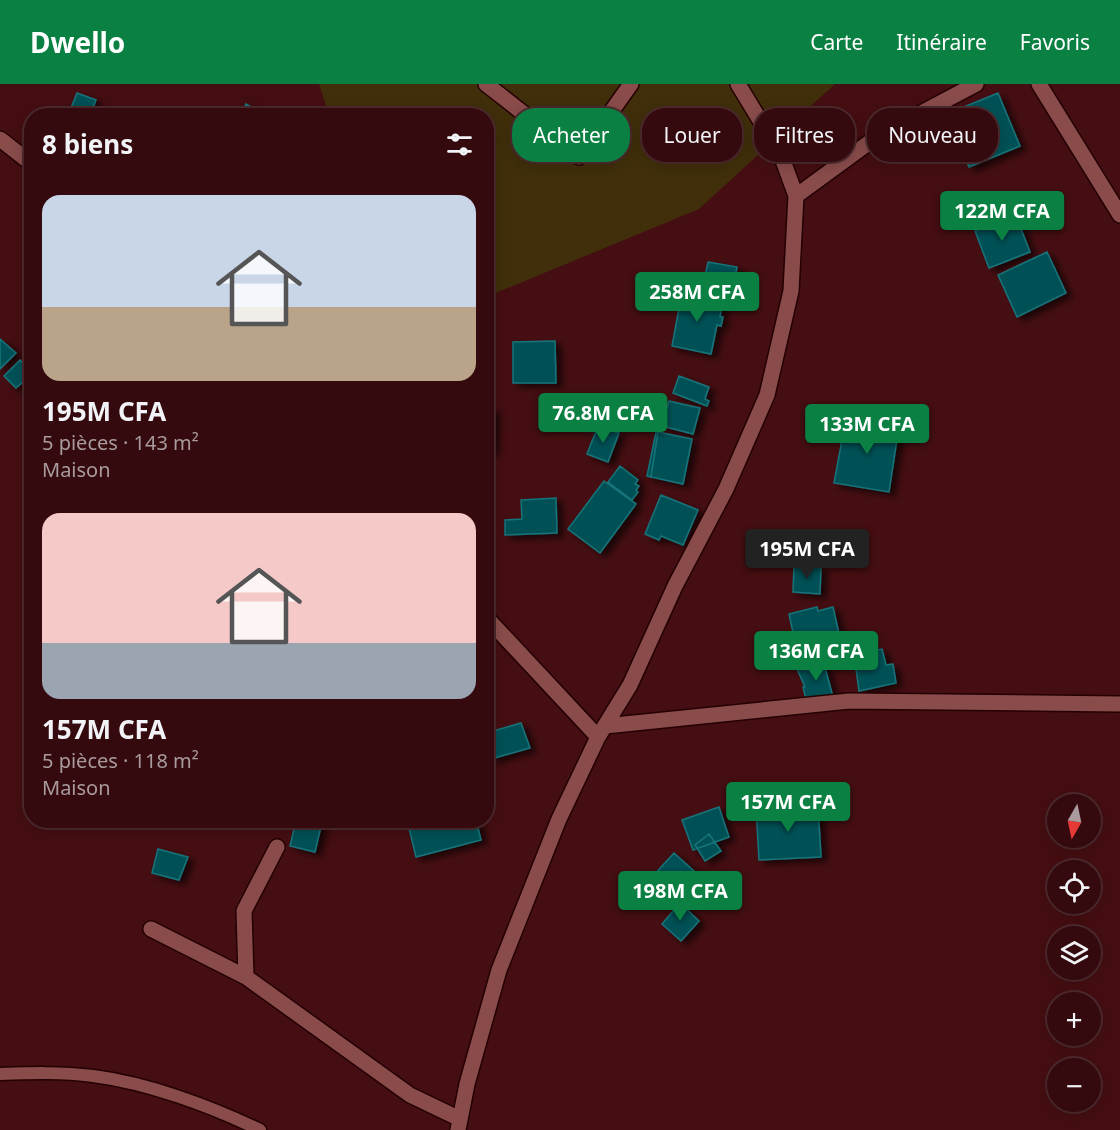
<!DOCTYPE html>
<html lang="fr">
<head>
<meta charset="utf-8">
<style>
  :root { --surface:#340a0e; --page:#3f181c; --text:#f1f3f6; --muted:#a99a9e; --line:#4e2b2e; --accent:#0b8043 }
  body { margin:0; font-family:"Noto Sans",sans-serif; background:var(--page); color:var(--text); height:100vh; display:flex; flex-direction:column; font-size:22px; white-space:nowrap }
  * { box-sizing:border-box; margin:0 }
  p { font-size:20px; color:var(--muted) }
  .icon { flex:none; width:33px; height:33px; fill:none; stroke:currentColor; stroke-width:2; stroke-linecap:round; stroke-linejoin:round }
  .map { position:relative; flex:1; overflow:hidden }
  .panel { position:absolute; left:24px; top:24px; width:470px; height:720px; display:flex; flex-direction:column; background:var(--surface); border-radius:24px; box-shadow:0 3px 15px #0003,0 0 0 2px var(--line) }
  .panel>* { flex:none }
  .banner { position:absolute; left:512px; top:24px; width:518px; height:54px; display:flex; gap:12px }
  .needle { width:39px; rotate:189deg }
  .tools { position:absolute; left:1047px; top:710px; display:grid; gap:12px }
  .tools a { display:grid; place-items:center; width:54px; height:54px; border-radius:50%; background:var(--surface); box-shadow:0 3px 15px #0003,0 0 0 2px var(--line); font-size:30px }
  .price { position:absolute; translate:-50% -51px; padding:0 14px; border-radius:6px; background:var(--accent); color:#fff; font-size:20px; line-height:39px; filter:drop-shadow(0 2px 3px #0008) }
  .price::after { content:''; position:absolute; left:50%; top:36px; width:18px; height:14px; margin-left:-9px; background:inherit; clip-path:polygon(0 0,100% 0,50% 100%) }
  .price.on { background:#222; color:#fff }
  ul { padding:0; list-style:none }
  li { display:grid; align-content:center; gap:12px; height:318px; padding:0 18px }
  li span { display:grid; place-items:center; height:186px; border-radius:18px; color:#555 }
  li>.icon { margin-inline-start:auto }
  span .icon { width:108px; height:108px; fill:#fffc; stroke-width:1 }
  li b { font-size:26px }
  h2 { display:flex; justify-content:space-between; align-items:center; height:72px; padding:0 18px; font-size:26px }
  .chip { padding:0 21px; border-radius:24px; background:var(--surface); box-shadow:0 3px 15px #0003,0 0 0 2px var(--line); font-size:21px; line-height:54px }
  .chip.on { background:var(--accent); color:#fff }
  header { display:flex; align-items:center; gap:36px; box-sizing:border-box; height:84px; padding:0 30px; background:var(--accent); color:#fff }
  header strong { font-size:28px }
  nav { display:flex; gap:33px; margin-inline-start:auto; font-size:21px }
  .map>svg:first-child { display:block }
  .green { fill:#412f0b }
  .building { fill:#045156; stroke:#15757b; stroke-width:1.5; filter:url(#shadow) }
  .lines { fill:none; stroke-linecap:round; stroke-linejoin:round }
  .lane-casing { stroke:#240003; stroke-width:15 }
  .street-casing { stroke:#240003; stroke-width:18 }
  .lane { stroke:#894c4b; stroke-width:12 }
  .street { stroke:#894c4b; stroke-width:15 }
</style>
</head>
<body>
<header>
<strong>Dwello</strong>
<nav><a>Carte</a><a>Itinéraire</a><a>Favoris</a></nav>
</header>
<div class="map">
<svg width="1120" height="1046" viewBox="0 0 1120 1046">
  <defs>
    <filter id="shadow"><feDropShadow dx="6" dy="4" stdDeviation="3" flood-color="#0009"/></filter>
  </defs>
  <rect width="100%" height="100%" fill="#450e12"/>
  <!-- green -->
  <path class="green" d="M319,0h516l-136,125 -213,88v-181l-157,-1z"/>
  <!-- building -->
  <path class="building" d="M77,9l19,7 -6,15 -19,-7z
    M998,9l22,53 -51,21 -22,-53z
    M246,20l20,12h-27z
    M1016,132l14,36 -41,16 -14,-37z
    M1047,168l19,41 -49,24 -19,-42z
    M708,178l29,5 -5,27 -29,-6 1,-4h-4l2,-8h3z
    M682,208l41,8 -3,17h3l-2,9 -4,-1 -6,29 -39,-8z
    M0,255l16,14 -16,16z
    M555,257l1,42h-43v-41z
    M20,276l12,14 -16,14 -12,-12z
    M679,292l30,11 -4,12 4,2 -2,5 -34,-13z
    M669,317l31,7 -7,26 -31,-8z
    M486,325h8l-2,43h-6z
    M846,334l53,8 -10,66 -55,-9z
    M598,342l21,7 -11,29 -21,-8z
    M656,348h2l-7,45 -4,-1z
    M658,348l34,7 -9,45 -32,-7z
    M620,382l18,14 -3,4 4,2 -3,4 2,2 -6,8 -24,-18z
    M604,397l32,23 -36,49 -32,-24z
    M661,411l37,15 -15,35 -22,-9 -2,4 -14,-6z
    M556,414l1,35 -52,2v-15l17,-1 -1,-19z
    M794,482l27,1 -1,27 -27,-2z
    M817,523l1,4 15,-4 9,40 -44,9 -9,-42z
    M882,565l4,16 7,-1 3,19 -37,8 -5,-37z
    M823,576l10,37 -26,6 -4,-16h2l-8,-18z
    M521,639l9,25 -39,11 -5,-26z
    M818,722l3,51 -62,3 -3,-52z
    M719,723l10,30 -36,13 -11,-30z
    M296,736l26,2 -7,30 -25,-6z
    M407,736h69l5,20 -65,17z
    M709,750l12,17 -16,10 -10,-16z
    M158,765l30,8 -9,23 -27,-7z
    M674,769l29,26 -21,24 -30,-26z
    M680,819l19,18 -18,20 -19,-17z"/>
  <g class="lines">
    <!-- lane casing -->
    <g class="lane-casing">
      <path id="lane" d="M0,990c31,-1 62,-2 93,2 55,7 117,30 167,54"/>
    </g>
    <!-- street casing -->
    <g class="street-casing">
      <path id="street" d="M486,0l93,73 52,-73
        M1039,0l81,131
        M0,55l32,25
        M796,112l82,-60 98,-52
        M486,533l112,120
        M605,642l244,-25 271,3
        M151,845l95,48 164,118 50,24
        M246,893l-2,-66 33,-64
        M458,1046l9,-46 32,-114 60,-151 39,-82 32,-52 45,-99 51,-97 41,-94 24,-104 5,-95 -15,-41 -43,-71"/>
    </g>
    <!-- lane -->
    <use href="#lane" class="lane"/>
    <!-- street -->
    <use href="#street" class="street"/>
  </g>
</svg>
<div class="tools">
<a><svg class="needle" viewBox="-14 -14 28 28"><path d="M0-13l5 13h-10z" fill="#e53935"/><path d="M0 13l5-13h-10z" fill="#a99a9e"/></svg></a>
<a><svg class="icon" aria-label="locate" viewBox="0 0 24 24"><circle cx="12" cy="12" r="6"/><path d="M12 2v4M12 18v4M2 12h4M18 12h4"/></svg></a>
<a><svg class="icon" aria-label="layers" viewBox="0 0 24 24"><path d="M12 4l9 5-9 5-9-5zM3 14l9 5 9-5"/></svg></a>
<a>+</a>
<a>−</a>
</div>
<b class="price" style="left:1002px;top:158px">122M CFA</b>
<b class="price" style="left:697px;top:239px">258M CFA</b>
<b class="price" style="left:603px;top:360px">76.8M CFA</b>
<b class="price" style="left:867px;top:371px">133M CFA</b>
<b class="price on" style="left:807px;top:496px">195M CFA</b>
<b class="price" style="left:816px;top:598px">136M CFA</b>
<b class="price" style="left:788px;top:749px">157M CFA</b>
<b class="price" style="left:680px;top:838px">198M CFA</b>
<div class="banner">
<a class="chip on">Acheter</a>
<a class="chip">Louer</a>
<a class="chip">Filtres</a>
<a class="chip">Nouveau</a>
</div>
<section class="panel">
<h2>8 biens<svg class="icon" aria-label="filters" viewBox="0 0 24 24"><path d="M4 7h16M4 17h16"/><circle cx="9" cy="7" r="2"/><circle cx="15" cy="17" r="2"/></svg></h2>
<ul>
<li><span style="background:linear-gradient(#c9d6e8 60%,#b9a48a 0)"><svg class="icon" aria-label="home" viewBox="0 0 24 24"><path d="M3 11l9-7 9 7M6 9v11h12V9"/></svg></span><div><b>195M CFA</b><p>5 pièces · 143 m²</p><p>Maison</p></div></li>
<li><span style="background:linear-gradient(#f6c9c9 70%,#9aa5b1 0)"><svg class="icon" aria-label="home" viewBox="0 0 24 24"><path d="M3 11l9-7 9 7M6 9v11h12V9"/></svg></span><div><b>157M CFA</b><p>5 pièces · 118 m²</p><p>Maison</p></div></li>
</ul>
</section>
</div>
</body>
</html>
